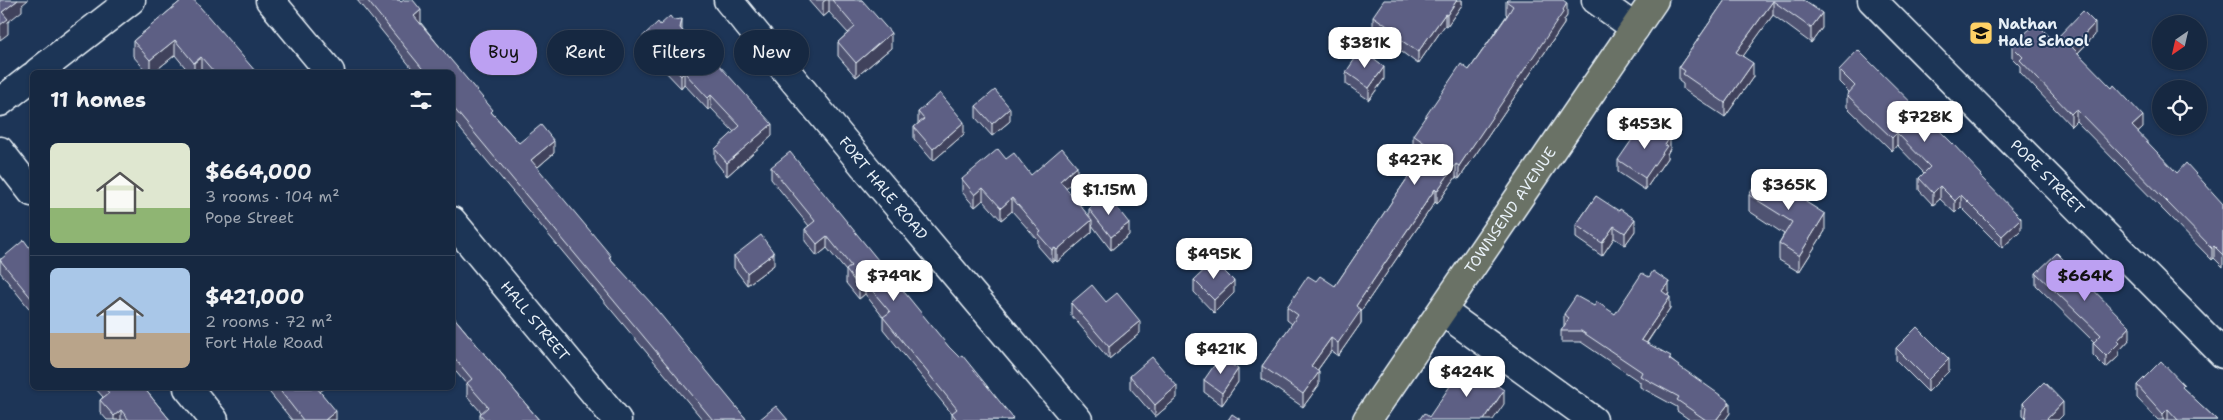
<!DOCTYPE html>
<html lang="en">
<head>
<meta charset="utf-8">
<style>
  :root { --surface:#162841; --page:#23344c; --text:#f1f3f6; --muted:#9ea6b1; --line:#35445a; --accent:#bca0f2 }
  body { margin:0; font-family:"Shantell Sans",sans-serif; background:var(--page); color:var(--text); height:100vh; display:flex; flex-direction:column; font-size:19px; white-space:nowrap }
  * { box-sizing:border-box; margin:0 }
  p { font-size:16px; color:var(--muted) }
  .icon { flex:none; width:28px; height:28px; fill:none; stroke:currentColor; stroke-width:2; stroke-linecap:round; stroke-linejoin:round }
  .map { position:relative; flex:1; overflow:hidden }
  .drawer { position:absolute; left:30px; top:70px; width:425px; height:320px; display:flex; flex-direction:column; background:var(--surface); border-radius:8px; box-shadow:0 1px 4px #0004,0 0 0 1px var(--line) }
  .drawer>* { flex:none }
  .top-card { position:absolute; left:470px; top:30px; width:475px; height:45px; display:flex; gap:10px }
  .needle { width:32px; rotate:214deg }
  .buttons { position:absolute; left:2152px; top:15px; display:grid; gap:10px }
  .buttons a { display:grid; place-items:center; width:55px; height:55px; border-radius:50%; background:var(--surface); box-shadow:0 1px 4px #0004,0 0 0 1px var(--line); font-size:25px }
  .price { position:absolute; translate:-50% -42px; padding:0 11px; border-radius:10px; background:#fff; color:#222; font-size:16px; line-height:32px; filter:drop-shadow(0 1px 2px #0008) }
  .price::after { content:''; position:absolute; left:50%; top:30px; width:15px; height:11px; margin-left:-8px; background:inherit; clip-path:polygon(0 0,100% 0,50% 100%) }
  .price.current { background:var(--accent); color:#111 }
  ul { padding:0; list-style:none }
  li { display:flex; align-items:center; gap:15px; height:125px; padding:0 20px }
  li+li { border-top:1px solid var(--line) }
  li span { display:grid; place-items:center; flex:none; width:140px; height:100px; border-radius:8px; color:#555 }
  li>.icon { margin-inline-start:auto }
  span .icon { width:60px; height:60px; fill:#fffc; stroke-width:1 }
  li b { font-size:21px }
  h2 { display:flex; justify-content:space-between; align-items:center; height:60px; padding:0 20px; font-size:21px }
  .pill { padding:0 18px; border-radius:22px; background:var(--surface); box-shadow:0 1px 4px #0004,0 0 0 1px var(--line); font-size:18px; line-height:45px }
  .pill.current { background:var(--accent); color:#111 }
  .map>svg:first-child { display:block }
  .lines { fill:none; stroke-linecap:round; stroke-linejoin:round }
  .minor-casing { stroke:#e8f1f8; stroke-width:31 }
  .major-casing { stroke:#e8f1f8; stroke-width:31 }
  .minor { stroke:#1d3557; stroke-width:28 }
  .major { stroke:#6a7266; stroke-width:28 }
  .wall { fill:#505272; stroke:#e8f1f8 }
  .shaded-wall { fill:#41425c; stroke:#e8f1f8 }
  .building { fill:#5d5f84; stroke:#e8f1f8 }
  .labels { text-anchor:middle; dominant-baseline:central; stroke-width:4; stroke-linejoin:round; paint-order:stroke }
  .poi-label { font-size:15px; font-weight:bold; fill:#e8f1f8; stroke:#1d3557; text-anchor:start }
  .street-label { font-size:15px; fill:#e8f1f8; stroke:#1d3557 }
</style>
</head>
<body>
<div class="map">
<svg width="2223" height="420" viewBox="0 0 2223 420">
  <rect width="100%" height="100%" fill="#1d3557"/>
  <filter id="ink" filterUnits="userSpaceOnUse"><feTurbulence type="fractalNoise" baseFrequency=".02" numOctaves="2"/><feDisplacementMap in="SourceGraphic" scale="10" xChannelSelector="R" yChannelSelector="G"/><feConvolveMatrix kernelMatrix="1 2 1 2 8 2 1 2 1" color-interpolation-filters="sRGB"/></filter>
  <g filter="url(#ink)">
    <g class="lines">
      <!-- minor casing -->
      <g class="minor-casing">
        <g id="minor">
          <path d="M270,0l60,72"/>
          <path id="s1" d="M728,0l147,179 203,241"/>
          <path d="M1596,0l39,28"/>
          <path id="s2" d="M1872,0l351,354"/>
          <path d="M38,72l93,-72"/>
          <path d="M0,102l32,-25"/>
          <path d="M0,151l32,41"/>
          <path id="s3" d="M452,221l165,199"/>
          <path d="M1442,311l151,109"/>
          <path d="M188,388l26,32"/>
        </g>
      </g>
      <!-- major casing -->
      <g class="major-casing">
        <g id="major">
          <path id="s4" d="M1367,420l287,-420"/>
        </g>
      </g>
      <!-- minor -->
      <use href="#minor" class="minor"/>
      <!-- major -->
      <use href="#major" class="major"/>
    </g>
    <!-- wall -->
    <path class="wall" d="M182,0l74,72h-67l-14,-17 -21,17h-7l-14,-16v-15z
      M357,0h42l22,23 72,91 26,29 35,10 -17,15 74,91 136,161h-44l-251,-301v-47h-37z
      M808,0h54l29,48 -35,29 -18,-21v-14l10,-9 -19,-21 -6,5z
      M1462,0v5l-15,21 -2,-1 -27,39 -20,-15v-4l-25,-18v-11z
      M1725,0h78l19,28 -11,15 -38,-28 -30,41 10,21 -28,40 -42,-28v-5l-4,-3v-14z
      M1506,1l61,15 -3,4v4l-105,155 -3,-2 -19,27 -2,-2 -74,109v12l-23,33 -7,-5 -14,20 2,14 -16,22 -41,-28v-13l30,-42 -5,-4v-13l29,-26 19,5 88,-131 -10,-7v-13l56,-65 38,-55 -1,-1z
      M660,25l22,5 90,106 -45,40 -12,-15v-12l19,-17 -23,-24 -3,2 -24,-26 -3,4 -38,-40v-12z
      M2095,35l-17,18 65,75 -5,5 39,40 46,31v63l-9,-9 -2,2 -136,-139 -5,5 -51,-54v-6l-8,-8v-12z
      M1839,70l143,108 39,52 -19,18 -41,-41 -6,6 -15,-14 -7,6 -14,-15v-12l5,-5 -27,-28 -5,6 -45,-44v-12l2,-3 -10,-10z
      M1346,72l38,7 -15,21 -23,-16z
      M976,106l34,15 -18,15 -16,-18z
      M918,112l46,22 -31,27 -19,-22v-12l4,-3z
      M1670,149l-3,5v4l-22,32 -27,-18v-12z
      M771,167l178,180 64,73h-61v-6l-69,-85v-12l-18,-23 -6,5 -13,-16v-12l-19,-23 -10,8 -12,-15v-12l4,-3 -38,-47z
      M1031,175l46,3 -11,10 23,29v-8l40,26 -18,15 -19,-25v7l-35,30 -2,-2 -3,2 -14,-16v-6l-26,-29 -11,9 -18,-20 -8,7 -13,-15v-13z
      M1749,195l59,9 17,27 -26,41 -20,-12v-17l5,-9 -35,-23z
      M1596,196l39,35 -10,14 -11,-7 -12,18 -26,-18v-13z
      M32,251v61l-32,-40v-13z
      M734,256l40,9 -27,20 -13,-17z
      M2036,273l94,66 -11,12v5l-13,12 -13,-13v-12l1,-1 -58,-57z
      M1194,280l40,13 -20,20 -20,-21z
      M1669,293l-1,2 2,13 -23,35 24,17 59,53 -5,7h-35l-13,-9v-4l-37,-20v-5l-59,-40h-20v-11l3,-5v-12l30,-8 21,8z
      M1106,302l34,31 -31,26 -38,-44v-12z
      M452,315l87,105h-59v-6l1,-2 -14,-16v-11l-15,-18z
      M1896,348l53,23 -21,21 -32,-32z
      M1130,376l47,22 -22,19 -25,-29z
      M1204,380l34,2 -16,23 -18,-13z
      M2137,385l47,4 33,31h-59l-21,-22z
      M95,388h49l26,32h-63l-7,-8v-12l3,-3z
      M266,388h59l-5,3 16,29h-44z
      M2023,403l40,12 -5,5h-33v-3l-2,-2z"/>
    <!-- shaded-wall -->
    <path class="shaded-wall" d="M18,0h10l-6,5v6l-14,11v12l-8,6v-15l2,-13z
      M826,0h3v12l-6,5v-15z
      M1457,0h5v5l-15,21v-11z
      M1773,1v14l-37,51v-14z
      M1567,3v13l-3,4v4l-105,155v-13z
      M421,10v13l-7,5v-12z
      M1822,13v15l-11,15v-15z
      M1445,14v11l-27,39v-12z
      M682,19v12l-2,-3z
      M2095,23v12l-23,24v-12z
      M891,33v15l-35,29v-14z
      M175,40v15l-21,17h-4v-12z
      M201,57v15h-7v-9z
      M1753,63v14l-28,40v-14z
      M1384,67v12l-15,21v-12z
      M684,72v12l-3,4v-12z
      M711,95v13l-3,2v-12z
      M1010,108v13l-18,15v-12z
      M2076,109v12l-5,5v-12z
      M2143,116v12l-11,10v-12z
      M964,122v12l-31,27v-12z
      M772,124v12l-45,40v-13z
      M1897,133v12l-5,6v-13z
      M1670,137v12l-3,5v4l-22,32v-12z
      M554,141v12l-23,20v-13z
      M1456,164v13l-19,27v-13z
      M1077,166v12l-17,15v-12z
      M1940,186v13l-7,6v-12z
      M983,188v12l-8,7v-12z
      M1435,189v13l-74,109v12l-23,33v-13l18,-37z
      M1961,195v12l-6,6v-12z
      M1012,198v13l-11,9v-12z
      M1825,214v17l-26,41v-16z
      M2021,218v12l-19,18v-12z
      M1635,219v12l-10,14v-12z
      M1092,220v12l-35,30v-12z
      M1129,223v12l-18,15v-13z
      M1614,226v12l-12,18v-13z
      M827,236v12l-10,8v-12z
      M2214,246v12l-2,2v-12z
      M1055,248v12l-3,2v-12z
      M774,253v12l-27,20v-12z
      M1234,281v12l-20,20v-13z
      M865,282v12l-6,5v-12z
      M1669,282v11l-7,10v-12z
      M1670,297v11l-29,43v-11z
      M1140,321v12l-31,26v-12z
      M2130,327v12l-11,12v5l-13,12v-12l11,-15z
      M1331,338v13l-20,28v-13z
      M1949,359v12l-21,21v-12z
      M1238,369v13l-16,23v-12z
      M1319,372v13l-16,22v-13z
      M1177,386v12l-22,19v-12z
      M313,388h12l-12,9z
      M1504,390v14l-11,16h-9z
      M1730,402v11l-5,7h-9z
      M2063,402v13l-5,5h-12z
      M2168,409v11h-5v-6z
      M121,410v10h-7v-4z
      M336,411v9h-11z"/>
    <!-- building -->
    <path class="building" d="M0,0h18l-16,12 6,7 -8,6z
      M182,0h12l62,72h-42l-13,-15 -7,6 -19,-23 -25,20 -17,-19z
      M367,0h32l2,2 3,-2h9l8,10 -7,6 79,94 -2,2 28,31 22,-18 13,16 -23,19 80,96 -2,1 42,46 96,117h-34l-261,-314v-34h-27z
      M832,0h30l29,33 -35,30 -18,-21 17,-15z
      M1384,0h73l-10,15 -2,-1 -27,38 -20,-14 2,-3 -27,-19z
      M1507,0h56l4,3 -4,7 1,1 -105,155 -3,-2 -19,27 -2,-2 -79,117 5,4 -23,33 -7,-5 -20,28 8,6 -16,22 -41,-28 36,-51 -11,-8 21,-31 8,5 4,-5 15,10 94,-140 -16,-11 48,-71 8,6 38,-54 6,-10 -7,-5z
      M1725,0h78l19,13 -11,15 -38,-27 -37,51 17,11 -28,40 -42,-29 2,-3 -6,-4z
      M2083,11l12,12 -23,24 40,41 2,-3 29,31 -11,10 45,47 9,-10 37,41v51l-9,-9 -2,2 -136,-139 -5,5 -51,-54 3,-3 -11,-11 24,-23 18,18z
      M670,16l3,4 9,-1 -2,9 21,24 2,-2 7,5 62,69 -45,39 -12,-14 25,-23 -29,-31 -3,3 -24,-26 -3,4 -38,-40 15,-14 2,3z
      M1361,50l23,17 -15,21 -23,-16z
      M1858,50l95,94 29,31 -2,1 41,42 -19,18 -41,-41 -6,6 -15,-15 -7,7 -14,-15 11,-11 -33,-34 -5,5 -45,-43 8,-9 -16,-16z
      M995,90l15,18 -18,16 -16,-18z
      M940,93l24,29 -31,27 -19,-22 10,-8 -6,-7z
      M1648,122l22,15 -5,8 2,1 -22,32 -27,-18 22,-32 2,2z
      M1062,148l15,18 -17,15 32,39 -35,30 -2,-2 -3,2 -14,-16 3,-2 -29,-34 -11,10 -18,-20 -8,7 -13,-16 36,-30 8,10 8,-6 17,22z
      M790,152l159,195 10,10 3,-2 51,63 -2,2h-54l-5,-7 5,-4 -74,-92 7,-5 -25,-30 -6,5 -13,-17 5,-4 -24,-30 -10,8 -12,-15 10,-8 -44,-54z
      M1763,171l45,28 -2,3 19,12 -26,42 -20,-13 13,-21 -43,-27z
      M1107,195l22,28 -18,14 -22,-28z
      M1596,196l23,15 1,-2 15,10 -10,14 -11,-7 -12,17 -26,-18z
      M761,235l13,18 -27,20 -13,-17z
      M24,240l8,11v48l-32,-39z
      M2057,253l73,74 -13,14 2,2 -13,13 -13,-13 8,-8 -65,-62z
      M1214,261l20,20 -20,19 -20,-20z
      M1653,271l16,11 -7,9 8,6 -29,43 30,16 -2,3 61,43 -14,18h-10l-29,-20 2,-3 -39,-21 2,-4 -61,-41h-20l8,-13 -5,-4 12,-18 18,10 3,-4 18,12 27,-41 7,4z
      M1092,285l14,17 11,-9 23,28 -31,26 -38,-44z
      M452,315l87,105h-54l-5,-6 8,-7 -21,-24 5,-4 -20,-24z
      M1917,327l32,32 -21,21 -32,-32z
      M1152,357l25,29 -22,19 -25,-29z
      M1220,357l18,12 -16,24 -18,-13z
      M2161,361l23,24 -2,2 35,33h-39l-10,-11 -5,5 -26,-29z
      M1465,364l39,26 -20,30h-65l5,-7 5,4z
      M2044,382l19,20 -17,18h-21l2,-13 -4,-4z
      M105,388h39l26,32h-41l-8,-10 -7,6 -14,-16 9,-7z
      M278,388h39l19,23 -11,9h-22z
      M776,406l12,14h-29z
      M1232,414l9,6h-13z"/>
  </g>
  <!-- icons -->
  <defs>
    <g id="school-square" transform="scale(1.25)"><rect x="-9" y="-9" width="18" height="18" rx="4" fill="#ffd166" stroke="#1d3557"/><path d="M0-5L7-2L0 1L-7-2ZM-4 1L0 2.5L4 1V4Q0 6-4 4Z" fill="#111"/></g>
  </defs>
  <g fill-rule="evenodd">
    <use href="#school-square" x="1981" y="33"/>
  </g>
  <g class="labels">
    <!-- poi labels -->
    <g class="poi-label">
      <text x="1998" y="24">Nathan<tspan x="1998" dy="17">Hale School</tspan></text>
    </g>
    <!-- street labels -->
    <g class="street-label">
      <text stroke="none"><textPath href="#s2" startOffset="249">POPE STREET</textPath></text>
      <text stroke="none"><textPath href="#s1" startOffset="244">FORT HALE ROAD</textPath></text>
      <text stroke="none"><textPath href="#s4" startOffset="254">TOWNSEND AVENUE</textPath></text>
      <text stroke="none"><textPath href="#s3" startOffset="130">HALL STREET</textPath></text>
    </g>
  </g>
</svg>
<div class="buttons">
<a><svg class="needle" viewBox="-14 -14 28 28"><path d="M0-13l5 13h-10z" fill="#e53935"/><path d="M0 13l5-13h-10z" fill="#9ea6b1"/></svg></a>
<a><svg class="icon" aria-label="locate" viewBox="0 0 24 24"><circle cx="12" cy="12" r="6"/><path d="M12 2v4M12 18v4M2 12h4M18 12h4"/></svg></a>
</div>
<b class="price" style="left:1365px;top:69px">$381K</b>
<b class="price" style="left:1925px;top:143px">$728K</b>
<b class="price" style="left:1645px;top:150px">$453K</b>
<b class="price" style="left:1415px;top:186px">$427K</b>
<b class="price" style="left:1789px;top:211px">$365K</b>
<b class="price" style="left:1109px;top:216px">$1.15M</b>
<b class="price" style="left:1214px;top:280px">$495K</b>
<b class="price" style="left:894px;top:302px">$749K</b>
<b class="price current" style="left:2085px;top:302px">$664K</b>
<b class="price" style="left:1221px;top:375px">$421K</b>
<b class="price" style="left:1467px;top:398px">$424K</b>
<div class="top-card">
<a class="pill current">Buy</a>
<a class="pill">Rent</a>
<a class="pill">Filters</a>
<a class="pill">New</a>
</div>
<section class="drawer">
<h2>11 homes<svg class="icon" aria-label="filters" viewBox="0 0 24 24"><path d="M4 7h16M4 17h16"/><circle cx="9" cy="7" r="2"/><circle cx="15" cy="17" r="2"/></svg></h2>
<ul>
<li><span style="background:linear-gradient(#dfe7d0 65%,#8fb573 0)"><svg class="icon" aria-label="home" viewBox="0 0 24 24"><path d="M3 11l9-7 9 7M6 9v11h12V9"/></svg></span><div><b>$664,000</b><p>3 rooms · 104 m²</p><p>Pope Street</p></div></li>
<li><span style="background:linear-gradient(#a9c7e8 65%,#b9a48a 0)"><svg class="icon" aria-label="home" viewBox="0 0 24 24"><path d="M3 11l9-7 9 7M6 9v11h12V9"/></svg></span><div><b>$421,000</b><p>2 rooms · 72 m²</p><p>Fort Hale Road</p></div></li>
</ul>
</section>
</div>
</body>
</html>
